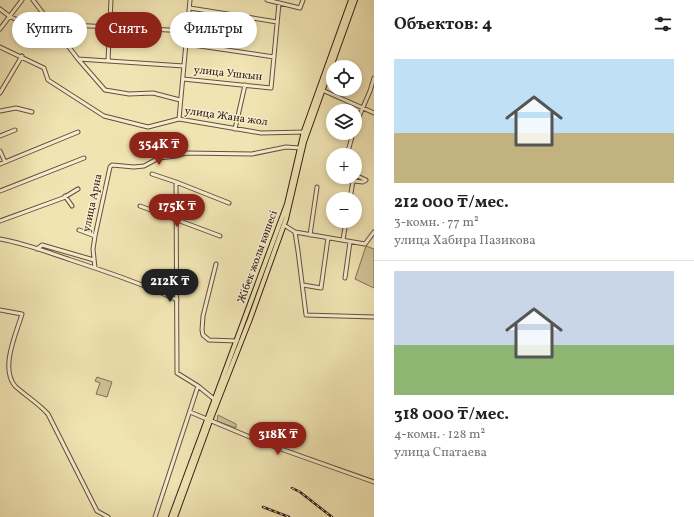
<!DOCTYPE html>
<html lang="ru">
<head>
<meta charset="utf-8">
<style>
  :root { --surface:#fff; --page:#f6f6f6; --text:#222; --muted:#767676; --line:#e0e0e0; --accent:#8f2418 }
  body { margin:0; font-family:Vollkorn,serif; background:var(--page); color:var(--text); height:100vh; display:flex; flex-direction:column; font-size:15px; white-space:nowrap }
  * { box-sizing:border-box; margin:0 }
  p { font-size:13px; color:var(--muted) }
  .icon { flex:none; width:22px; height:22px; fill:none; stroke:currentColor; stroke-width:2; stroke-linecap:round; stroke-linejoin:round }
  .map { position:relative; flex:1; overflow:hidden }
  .drawer { display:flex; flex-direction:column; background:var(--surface); width:320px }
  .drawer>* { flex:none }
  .hud { position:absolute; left:12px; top:12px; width:302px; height:36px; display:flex; gap:8px }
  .fabs { position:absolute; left:326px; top:60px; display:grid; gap:8px }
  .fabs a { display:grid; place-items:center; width:36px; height:36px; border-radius:50%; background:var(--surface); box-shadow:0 2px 6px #0003; font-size:20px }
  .price { position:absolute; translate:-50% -34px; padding:0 9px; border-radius:14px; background:var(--accent); color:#fff; font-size:13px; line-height:26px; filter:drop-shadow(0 1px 2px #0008) }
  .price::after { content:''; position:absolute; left:50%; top:24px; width:12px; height:9px; margin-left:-6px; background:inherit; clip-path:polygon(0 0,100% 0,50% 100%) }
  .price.active { background:#222; color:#fff }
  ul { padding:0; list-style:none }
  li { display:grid; align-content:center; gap:8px; height:212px; padding:0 20px }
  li+li { border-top:1px solid var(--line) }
  li span { display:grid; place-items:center; height:124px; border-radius:0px; color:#555 }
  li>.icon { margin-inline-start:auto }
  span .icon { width:72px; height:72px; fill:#fffc; stroke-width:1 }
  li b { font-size:17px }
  h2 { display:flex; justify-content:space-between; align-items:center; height:48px; padding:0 20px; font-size:17px }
  .chip { padding:0 14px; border-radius:18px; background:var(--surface); box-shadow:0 2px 6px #0003; font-size:14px; line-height:36px }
  .chip.active { background:var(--accent); color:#fff }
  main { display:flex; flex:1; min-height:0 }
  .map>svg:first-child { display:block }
  .green { fill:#d1c298; stroke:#827056 }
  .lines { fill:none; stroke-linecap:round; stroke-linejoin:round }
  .minor-casing { stroke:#62503c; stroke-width:5 }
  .major-casing { stroke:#331e14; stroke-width:6 }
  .minor { stroke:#f6edce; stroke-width:3 }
  .major { stroke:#f1e4b3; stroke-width:4 }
  .rail-casing { stroke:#331e14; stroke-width:2.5 }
  .rail { stroke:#f6edce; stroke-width:1; stroke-dasharray:3; stroke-linecap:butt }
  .labels { text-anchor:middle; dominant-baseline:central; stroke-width:3; stroke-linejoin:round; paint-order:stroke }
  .street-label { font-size:11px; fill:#331e14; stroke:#f6edce }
</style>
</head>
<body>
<main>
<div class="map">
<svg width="374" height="517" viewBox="0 0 374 517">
  <rect width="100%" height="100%" fill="#f1e4b3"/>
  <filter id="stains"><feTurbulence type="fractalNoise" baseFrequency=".005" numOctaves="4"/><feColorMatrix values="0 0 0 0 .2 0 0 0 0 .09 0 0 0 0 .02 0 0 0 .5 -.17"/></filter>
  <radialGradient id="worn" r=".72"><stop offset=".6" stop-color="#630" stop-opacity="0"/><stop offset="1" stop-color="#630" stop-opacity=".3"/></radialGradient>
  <!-- green -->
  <path class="green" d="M366,246l8,3v39l-19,-9z
    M97,377l15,5 -5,15 -11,-3 4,-11 -5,-2z
    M218,415l18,9v4l-19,-7z"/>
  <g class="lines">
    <!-- minor casing -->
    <g class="minor-casing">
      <path id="minor" d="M33,0l45,59 27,31 24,4 24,-1 27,7
        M267,0l33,8 3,-8
        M190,8l87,14
        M0,9l9,7 36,17
        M51,24l137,7
        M0,29l22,-29
        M186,44l88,13
        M0,47l44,21 4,12 56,36 44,11 31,-8 82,14 45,-1
        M78,59l106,7
        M108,61l3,-61
        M183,79l88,9 8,-85
        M322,90l52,23
        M0,93l22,-37
        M0,111l16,-3 16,4
        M179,119l11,-119
        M355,126l15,-35 4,-13
        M235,129l10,-44
        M0,136l15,-6
        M0,151l5,11
        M347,155l6,-22
        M0,164l78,-32
        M152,174l24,8 53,21
        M176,182l1,191 21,13 16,13
        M0,191l84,-33
        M65,196l7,10
        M350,199l3,-18 10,1 3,-2 -11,-5
        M140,206l80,30
        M0,221l63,-23 15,-9
        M284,225l11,7 3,19 8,64 68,2
        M79,230l16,6
        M295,232l70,12 9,-12
        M310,235l7,-48
        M0,239c24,4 47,13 71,21 36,12 72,24 106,40
        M343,240l3,-19
        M37,249l5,-4 52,15
        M216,264l-13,52 -1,14 1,5 6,5 28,1
        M95,268l-2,-19 2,-13 15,-69 2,-2 22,2 10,-1 15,-8 17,-2 10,-3 66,1 34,-7 14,1
        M345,278l5,-36
        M303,285l18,3 7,-50
        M0,310l22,4c-6,20 -22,54 -7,72 11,10 23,17 33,28l49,97 11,6
        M190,412l74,31 110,39
        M155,517l43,-131"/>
    </g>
    <!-- major casing -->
    <g class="major-casing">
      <path id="major" d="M171,517l116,-313 17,-73 47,-131
        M175,517l35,-96 40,-102 36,-100 18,-77 51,-142"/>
    </g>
    <!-- minor -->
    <use href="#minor" class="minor"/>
    <!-- major -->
    <use href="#major" class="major"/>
    <!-- rail casing -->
    <g class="rail-casing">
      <path id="rail" d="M292,488l8,4 32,25
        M263,507l26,10"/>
    </g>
    <!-- rail -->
    <use href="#rail" class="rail"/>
  </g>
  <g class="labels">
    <!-- street labels -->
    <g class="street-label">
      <text transform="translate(228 74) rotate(6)">улица Ушкын</text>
      <text transform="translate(226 117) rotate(8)">улица Жана жол</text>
      <text transform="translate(93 203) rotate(-78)">улица Арна</text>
      <text transform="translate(258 257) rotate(-70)">Жібек жолы көшесі</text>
    </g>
  </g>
  <rect width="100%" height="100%" filter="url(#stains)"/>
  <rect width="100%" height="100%" fill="url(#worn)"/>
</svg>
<div class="fabs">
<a><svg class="icon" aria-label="locate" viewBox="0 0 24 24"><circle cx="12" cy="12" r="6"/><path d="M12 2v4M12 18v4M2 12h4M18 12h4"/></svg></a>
<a><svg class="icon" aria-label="layers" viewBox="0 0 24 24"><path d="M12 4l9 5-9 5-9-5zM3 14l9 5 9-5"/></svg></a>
<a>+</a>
<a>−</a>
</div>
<b class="price" style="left:159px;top:166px">354K ₸</b>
<b class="price" style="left:177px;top:228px">175K ₸</b>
<b class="price active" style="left:170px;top:303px">212K ₸</b>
<b class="price" style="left:278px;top:456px">318K ₸</b>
<div class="hud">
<a class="chip">Купить</a>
<a class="chip active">Снять</a>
<a class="chip">Фильтры</a>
</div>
</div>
<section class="drawer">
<h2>Объектов: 4<svg class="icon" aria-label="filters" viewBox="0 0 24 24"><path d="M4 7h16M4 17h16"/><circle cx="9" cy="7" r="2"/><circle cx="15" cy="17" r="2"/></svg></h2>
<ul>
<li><span style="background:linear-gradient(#bfe0f5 60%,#c2b280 0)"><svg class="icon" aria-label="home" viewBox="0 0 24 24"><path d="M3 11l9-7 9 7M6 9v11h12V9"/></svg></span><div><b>212 000 ₸/мес.</b><p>3-комн. · 77 m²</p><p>улица Хабира Пазикова</p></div></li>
<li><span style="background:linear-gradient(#c9d6e8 60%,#8fb573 0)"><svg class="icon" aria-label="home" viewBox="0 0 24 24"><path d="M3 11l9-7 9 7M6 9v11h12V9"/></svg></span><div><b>318 000 ₸/мес.</b><p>4-комн. · 128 m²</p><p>улица Спатаева</p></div></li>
</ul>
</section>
</main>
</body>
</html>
